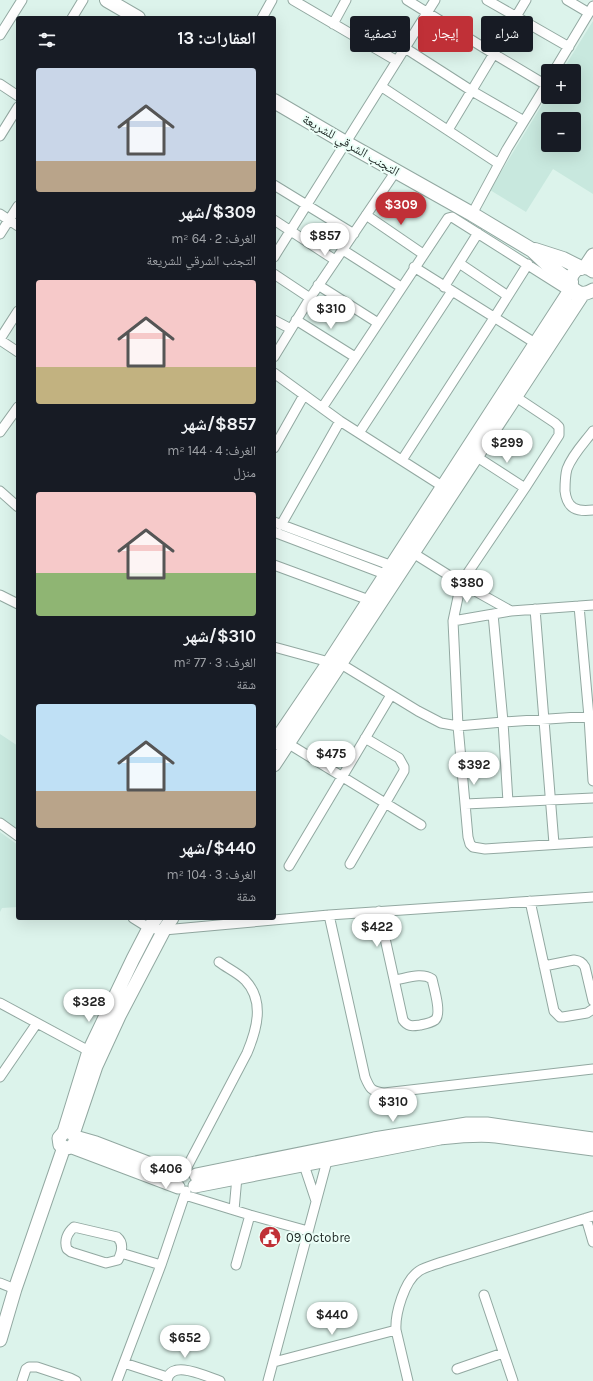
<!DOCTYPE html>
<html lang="ar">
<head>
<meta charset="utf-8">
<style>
  :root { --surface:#171b24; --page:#242831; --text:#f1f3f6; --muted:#9ea1a6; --accent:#c03037 }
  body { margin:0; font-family:Karla,"Noto Naskh Arabic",sans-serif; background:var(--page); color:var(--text); direction:rtl; height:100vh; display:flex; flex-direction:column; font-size:15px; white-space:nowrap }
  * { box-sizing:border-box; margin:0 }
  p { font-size:13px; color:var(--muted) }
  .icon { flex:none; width:22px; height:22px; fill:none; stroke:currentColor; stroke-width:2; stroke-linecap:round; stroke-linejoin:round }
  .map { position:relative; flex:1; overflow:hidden; direction:ltr }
  .panel { position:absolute; left:16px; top:16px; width:260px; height:904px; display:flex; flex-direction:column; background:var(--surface); border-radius:4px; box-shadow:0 4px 16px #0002; direction:rtl }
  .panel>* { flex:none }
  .top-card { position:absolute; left:288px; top:16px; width:245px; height:36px; direction:rtl; display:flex; gap:8px }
  .controls { position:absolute; left:541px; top:64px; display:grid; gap:8px }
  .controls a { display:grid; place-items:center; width:40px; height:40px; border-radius:4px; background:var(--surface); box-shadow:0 4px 16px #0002; font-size:20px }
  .price { position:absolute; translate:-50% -34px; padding:0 9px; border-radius:14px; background:#fff; color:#222; font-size:13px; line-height:26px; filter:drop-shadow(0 1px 2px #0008) }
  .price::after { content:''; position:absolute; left:50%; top:24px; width:12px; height:9px; margin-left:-6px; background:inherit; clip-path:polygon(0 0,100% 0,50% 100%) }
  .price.selected { background:var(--accent); color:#fff }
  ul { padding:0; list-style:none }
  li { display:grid; align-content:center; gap:8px; height:212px; padding:0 20px }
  li span { display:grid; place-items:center; height:124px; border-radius:4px; color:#555 }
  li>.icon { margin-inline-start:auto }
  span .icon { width:72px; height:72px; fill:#fffc; stroke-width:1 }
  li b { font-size:17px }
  h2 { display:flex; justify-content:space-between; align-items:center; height:48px; padding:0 20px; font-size:17px }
  .chip { padding:0 14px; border-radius:4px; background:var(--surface); box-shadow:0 4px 16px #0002; font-size:14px; line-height:36px }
  .chip.selected { background:var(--accent); color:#fff }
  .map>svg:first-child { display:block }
  .built { fill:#c8e8de; fill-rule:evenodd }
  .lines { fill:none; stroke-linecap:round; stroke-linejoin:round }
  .street-casing { stroke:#92a8a1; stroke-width:11 }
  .secondary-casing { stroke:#92a8a1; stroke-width:15 }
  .primary-casing { stroke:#92a8a1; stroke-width:16 }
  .street { stroke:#fff; stroke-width:9 }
  .secondary { stroke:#fff; stroke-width:13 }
  .primary { stroke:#fff; stroke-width:14 }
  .labels { text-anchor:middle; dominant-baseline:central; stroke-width:4; stroke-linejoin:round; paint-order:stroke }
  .street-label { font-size:13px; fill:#1e2724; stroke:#ecfff8 }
  .poi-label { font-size:13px; fill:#1e2724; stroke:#ecfff8; text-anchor:start }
</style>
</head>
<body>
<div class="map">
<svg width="593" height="1381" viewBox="0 0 593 1381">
  <rect width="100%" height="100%" fill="#dcf3eb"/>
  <!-- built -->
  <path class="built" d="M593,21v173l-40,-25 -27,43 -36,-22 58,-95v2h26v-26h-12zM548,119h26v26h-26z
    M0,734l18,12v85l-18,-14z
    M0,832l18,13v62l-16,1 -2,4z"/>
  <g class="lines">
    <!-- street casing -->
    <g class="street-casing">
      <path id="street" d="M293,0l104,61
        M407,0l87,54 52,31
        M487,0l82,47
        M567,0l22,13
        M72,18l11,-18
        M262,18l10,-18
        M333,24l13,-24
        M0,35l22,-35
        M405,48l67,43 52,30
        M554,71l39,-65
        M0,84l18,12
        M382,87l117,77
        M448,130l78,-130
        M0,136l18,-29
        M274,185l80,49
        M0,214l18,12
        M472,214l35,-65 41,-67
        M366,215l57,39
        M274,220l61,40
        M0,234l18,-28
        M343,250l58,37
        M274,257c53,-86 108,-171 161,-257
        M459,263l49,33
        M414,267l121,76
        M274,274l36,24
        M318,285l60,38
        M444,287l34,-54
        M274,320l17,9
        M296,320l59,37
        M0,339l18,-28
        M0,340l18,12
        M274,357l36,-59 86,-127
        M274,373l66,48 102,65
        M516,397l39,26 4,4v8l-34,53 -64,95 -8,38 5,105 10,111 2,7 3,3 12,2 108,-7
        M322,408l126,-190 4,-1 117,74
        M593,431c-9,12 -21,24 -26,38 -2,7 -2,15 -2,22 2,18 12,21 28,19
        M0,432l18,-25
        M359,433l93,-142
        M274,448l30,-53
        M477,457l48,31
        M402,460l92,-142 34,-54
        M0,491l18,16
        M274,522l121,45
        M281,525l59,-104
        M274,532l116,44
        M413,553l48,30 50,28
        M274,565l95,35
        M0,595l18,9
        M579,606l10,111 4,64
        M535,609l19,235
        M493,614l10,108 5,80
        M453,621l58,-10 82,-6
        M274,647l55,15
        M341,664l77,47 23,12 17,3 45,-4 90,-6
        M284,741l137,84
        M465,804l128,-6
        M0,823l18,13
        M350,864l54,-93v-4l-5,-9 -34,-20
        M289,866l102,-171
        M530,901l24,110 6,6h3l24,-4 6,-4
        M379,911l24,109c5,7 9,6 17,5 5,-1 11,-2 15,-5 7,-6 -1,-32 -3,-41 -10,-7 -25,-1 -37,1
        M329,915l36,162c5,12 6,14 19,16l209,-24
        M133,918l16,10 15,2 165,-15 264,-18
        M544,966l30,-6c6,1 8,2 11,7l8,34
        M0,1003l89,48
        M0,1077l37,-54
        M304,1165l12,36
        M186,1169l61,-116c10,-24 18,-52 -2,-73 -7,-7 -18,-12 -26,-18
        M185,1195l65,20 58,16
        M234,1210l3,-33
        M586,1218l7,24
        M74,1227l43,10c7,6 5,15 1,23l-12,3 -35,-11 -4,-3c-3,-8 0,-16 7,-22z
        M121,1253l40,12
        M236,1265l14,-50
        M0,1283l15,6
        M484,1295l29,86
        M274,1362l122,-32
        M124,1363l43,14
        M457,1369l46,-16
        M22,1381l4,-12 3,-2h8l33,11 6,3
        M117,1381l44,-116 25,-74
        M167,1381c3,-23 40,-4 53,0
        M268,1381l59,-220
        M408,1381l-12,-51c-1,-16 8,-49 23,-59 6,-4 15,-6 23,-9l151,-46"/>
    </g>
    <!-- secondary casing -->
    <g class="secondary-casing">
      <path id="secondary" d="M585,267l8,-12
        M593,271c-17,-13 -32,14 -15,21 5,3 10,1 15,-2
        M274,743l55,-81 243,-375
        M274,765l309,-471
        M64,1132c19,-2 11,24 -4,13l-1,-7 5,-6 25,-81 44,-92 16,-31 7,-10
        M73,1134l23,-68 23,-50 45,-86 8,-12
        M75,1137l21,6 52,20 33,8
        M72,1147l106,40
        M196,1175l178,-36 93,-15h20l106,15
        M195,1186l245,-48c19,-2 37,-4 56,-2l97,13
        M0,1340l15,-51 49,-142"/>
    </g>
    <!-- primary casing -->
    <g class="primary-casing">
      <path id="primary" d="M107,0l31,18
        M274,101l70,41 128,72 60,36 16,15 23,17
        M535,250l28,9 18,9"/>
    </g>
    <!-- street -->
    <use href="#street" class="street"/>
    <!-- secondary -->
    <use href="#secondary" class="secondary"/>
    <!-- primary -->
    <use href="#primary" class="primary"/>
  </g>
  <!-- icons -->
  <defs>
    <g id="civic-disc" transform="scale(1.15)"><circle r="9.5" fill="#c03037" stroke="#ecfff8"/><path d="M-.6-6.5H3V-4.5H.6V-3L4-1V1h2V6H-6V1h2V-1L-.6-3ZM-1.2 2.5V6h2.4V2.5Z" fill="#fff"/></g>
  </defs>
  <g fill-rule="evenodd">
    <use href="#civic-disc" x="270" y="1237"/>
  </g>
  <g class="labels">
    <!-- street labels -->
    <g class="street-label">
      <text transform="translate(351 145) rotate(30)">التجنب الشرقي للشريعة</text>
    </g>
    <!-- poi labels -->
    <g class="poi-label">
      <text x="286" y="1237">09 Octobre</text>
    </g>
  </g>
</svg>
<div class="controls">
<a>+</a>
<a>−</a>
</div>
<b class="price selected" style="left:401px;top:226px">$309</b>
<b class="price" style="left:325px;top:257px">$857</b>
<b class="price" style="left:331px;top:330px">$310</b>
<b class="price" style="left:507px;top:464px">$299</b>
<b class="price" style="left:467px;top:604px">$380</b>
<b class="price" style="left:331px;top:775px">$475</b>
<b class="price" style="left:474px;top:786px">$392</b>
<b class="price" style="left:377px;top:948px">$422</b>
<b class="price" style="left:89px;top:1023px">$328</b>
<b class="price" style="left:393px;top:1123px">$310</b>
<b class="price" style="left:166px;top:1190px">$406</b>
<b class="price" style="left:332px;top:1336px">$440</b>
<b class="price" style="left:185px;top:1359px">$652</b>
<div class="top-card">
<a class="chip">شراء</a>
<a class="chip selected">إيجار</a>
<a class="chip">تصفية</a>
</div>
<section class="panel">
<h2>العقارات: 13<svg class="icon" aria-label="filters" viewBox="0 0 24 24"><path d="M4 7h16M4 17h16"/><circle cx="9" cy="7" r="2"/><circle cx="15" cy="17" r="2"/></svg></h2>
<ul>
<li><span style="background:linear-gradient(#c9d6e8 75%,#b9a48a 0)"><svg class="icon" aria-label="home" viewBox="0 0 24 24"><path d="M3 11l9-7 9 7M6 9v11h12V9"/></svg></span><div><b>$309/شهر</b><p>الغرف: 2 · 64 m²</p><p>التجنب الشرقي للشريعة</p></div></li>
<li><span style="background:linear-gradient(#f6c9c9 70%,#c2b280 0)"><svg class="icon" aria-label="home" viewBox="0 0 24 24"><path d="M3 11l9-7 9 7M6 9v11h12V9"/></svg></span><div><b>$857/شهر</b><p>الغرف: 4 · 144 m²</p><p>منزل</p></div></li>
<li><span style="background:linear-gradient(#f6c9c9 65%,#8fb573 0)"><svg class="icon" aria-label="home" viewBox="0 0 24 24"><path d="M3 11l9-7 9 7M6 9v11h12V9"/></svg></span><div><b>$310/شهر</b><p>الغرف: 3 · 77 m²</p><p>شقة</p></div></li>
<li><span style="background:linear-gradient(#bfe0f5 70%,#b9a48a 0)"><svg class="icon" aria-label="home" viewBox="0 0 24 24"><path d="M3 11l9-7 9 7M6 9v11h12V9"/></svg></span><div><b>$440/شهر</b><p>الغرف: 3 · 104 m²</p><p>شقة</p></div></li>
</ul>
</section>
</div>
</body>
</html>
